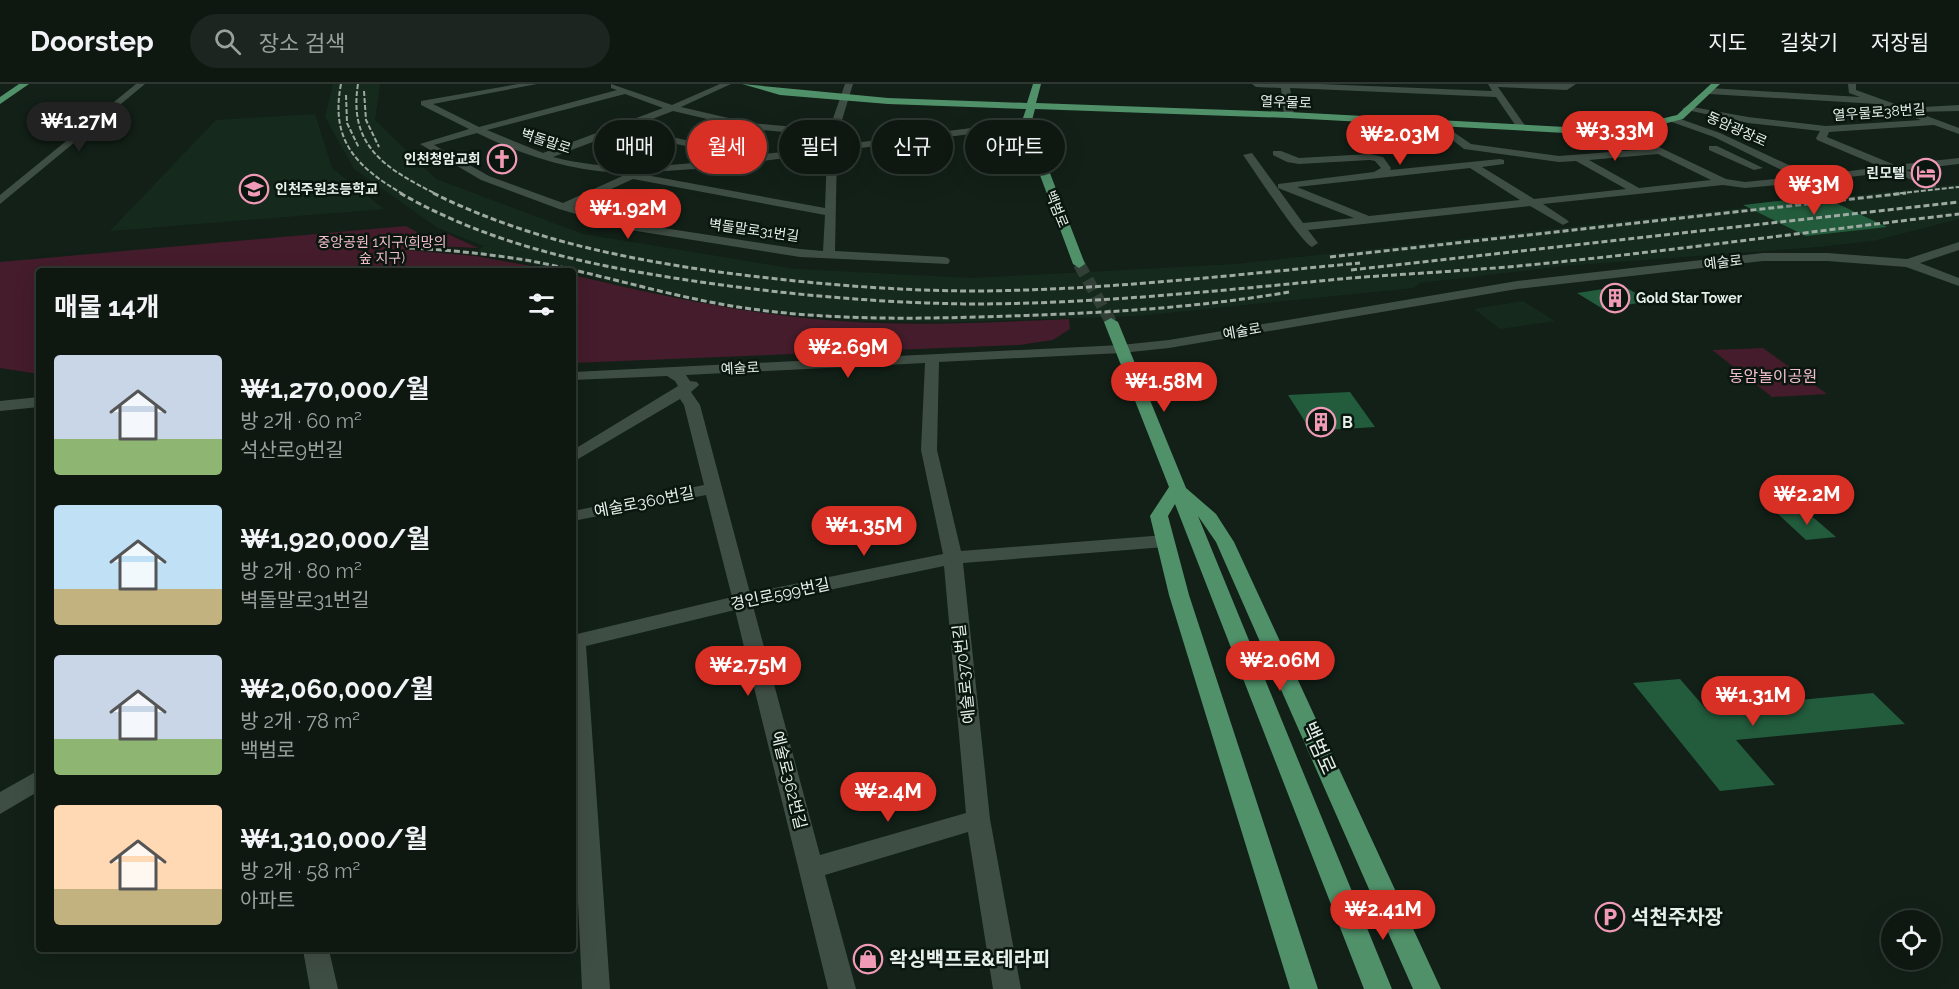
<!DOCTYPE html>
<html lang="ko">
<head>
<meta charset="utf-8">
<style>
  :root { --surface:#0e1811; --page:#1c251f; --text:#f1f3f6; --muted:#9ba09f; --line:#2e3731; --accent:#d93025 }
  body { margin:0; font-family:Raleway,"Noto Sans KR",sans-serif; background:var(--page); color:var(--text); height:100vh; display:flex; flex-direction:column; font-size:22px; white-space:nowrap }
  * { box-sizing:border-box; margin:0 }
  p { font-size:20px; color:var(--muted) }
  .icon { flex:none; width:33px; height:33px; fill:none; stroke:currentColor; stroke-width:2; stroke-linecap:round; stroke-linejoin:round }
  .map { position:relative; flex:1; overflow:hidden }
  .drawer { position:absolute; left:36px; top:184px; width:540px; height:684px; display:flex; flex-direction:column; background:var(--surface); border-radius:6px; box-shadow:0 6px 24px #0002,0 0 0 2px var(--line) }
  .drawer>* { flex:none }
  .hud { position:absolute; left:594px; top:36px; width:570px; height:54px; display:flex; gap:12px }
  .tools { position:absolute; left:1881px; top:826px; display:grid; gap:12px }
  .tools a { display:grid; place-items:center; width:60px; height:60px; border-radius:50%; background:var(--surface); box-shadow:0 6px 24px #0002,0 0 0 2px var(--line); font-size:30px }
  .price { position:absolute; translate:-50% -51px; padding:0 14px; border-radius:21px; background:var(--accent); color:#fff; font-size:20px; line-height:39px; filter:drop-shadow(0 2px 3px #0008) }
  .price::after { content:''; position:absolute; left:50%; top:36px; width:18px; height:14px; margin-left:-9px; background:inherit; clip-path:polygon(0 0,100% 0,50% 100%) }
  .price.current { background:#222; color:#fff }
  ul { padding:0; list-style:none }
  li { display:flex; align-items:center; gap:18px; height:150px; padding:0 18px }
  li span { display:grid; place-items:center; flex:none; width:168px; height:120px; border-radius:6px; color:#555 }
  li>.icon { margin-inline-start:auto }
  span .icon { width:72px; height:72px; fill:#fffc; stroke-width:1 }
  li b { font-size:26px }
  h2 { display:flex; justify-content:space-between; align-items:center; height:72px; padding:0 18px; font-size:26px }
  .pill { padding:0 21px; border-radius:27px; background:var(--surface); box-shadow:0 6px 24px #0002,0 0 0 2px var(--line); font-size:21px; line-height:54px }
  .pill.current { background:var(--accent); color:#fff }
  header { display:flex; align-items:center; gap:36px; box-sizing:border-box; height:84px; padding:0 30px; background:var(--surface); border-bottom:2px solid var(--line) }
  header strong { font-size:28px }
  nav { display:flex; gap:33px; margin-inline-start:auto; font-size:21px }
  .search { width:420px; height:54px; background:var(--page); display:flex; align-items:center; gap:15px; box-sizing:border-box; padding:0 21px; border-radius:33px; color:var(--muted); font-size:22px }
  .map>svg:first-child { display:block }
  .built { fill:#152a1d }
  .green { fill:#441c2b }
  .building { fill:#225c3c }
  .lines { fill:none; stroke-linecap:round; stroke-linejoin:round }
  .major-tunnel { stroke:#323f36; stroke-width:12; stroke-dasharray:12 6; stroke-linecap:butt }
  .minor { fill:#3f4e44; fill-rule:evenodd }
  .major { fill:#50916a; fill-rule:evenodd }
  .rail-far1 { stroke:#9ea9a2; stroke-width:2; stroke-dasharray:5 2; stroke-linecap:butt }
  .rail { stroke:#9ea9a2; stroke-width:3; stroke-dasharray:6 3; stroke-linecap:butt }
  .labels { text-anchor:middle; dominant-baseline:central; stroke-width:5; stroke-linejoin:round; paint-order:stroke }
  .far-street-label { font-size:14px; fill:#e6efe9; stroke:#09170e }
  .far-poi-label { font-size:14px; font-weight:bold; fill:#e6efe9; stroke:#09170e; text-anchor:end }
  .far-park-label { font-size:14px; fill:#f4bdce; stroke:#09170e }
  .park-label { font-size:16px; fill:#f4bdce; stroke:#09170e }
  .poi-label { font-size:16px; font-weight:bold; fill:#e6efe9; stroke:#09170e; text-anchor:start }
  .street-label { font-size:16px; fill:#e6efe9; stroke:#09170e }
  .near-street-label { font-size:20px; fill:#e6efe9; stroke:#09170e }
  .near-poi-label { font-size:20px; font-weight:bold; fill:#e6efe9; stroke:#09170e; text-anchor:start }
</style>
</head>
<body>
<header>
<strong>Doorstep</strong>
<div class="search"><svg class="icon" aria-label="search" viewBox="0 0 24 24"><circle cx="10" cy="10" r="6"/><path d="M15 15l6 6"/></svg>장소 검색</div>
<nav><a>지도</a><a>길찾기</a><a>저장됨</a></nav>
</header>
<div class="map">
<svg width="1959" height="905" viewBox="0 0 1959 905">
  <rect width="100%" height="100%" fill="#122017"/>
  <!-- built -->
  <path class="built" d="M333,0h47l-5,36 61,59 147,55 213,35 175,9 266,-14 722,-80v35l-86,22 -56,6 -254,19 -143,17 -7,5 -275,28 -182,6 -90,-1 -93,-8 -85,-14 -67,-14 -48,-13 -98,-19 9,-7 -46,-18 -84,-59 -29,-52z
    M315,30l17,54 52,41 -274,22 106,-111z
    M1523,217l32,20 -55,8 -26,-20z"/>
  <!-- green -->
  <path class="green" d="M406,142l20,11 22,-3 30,14 -67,-3 -3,5 68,6 83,15 -520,1v102l-39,-6v-106z
    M573,191c93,22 187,42 282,47 71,4 143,0 214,-3l1,10 -17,11 -34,5 -446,18z
    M1763,264l64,46 -55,3 -60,-47z"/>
  <!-- building -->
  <path class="building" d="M1821,112l66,31 -81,9 -63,-31z
    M1623,202l27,15 -47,8 -26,-16z
    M1350,308l25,35 -64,4 -23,-36z
    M1807,428l29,25 -30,3 -28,-26z
    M1680,595l26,30 167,-16 32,31 -169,16 39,45 -55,6 -87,-108z"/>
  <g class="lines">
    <!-- major-tunnel -->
    <path class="major-tunnel" d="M1079,180l32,58"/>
    <!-- minor -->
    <path class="minor" d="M136,0h9l-145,120v-9z
      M518,0h19l-104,20 46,23 138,-37 -6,-2v-4l61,21 48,-21h11l-50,23 69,16 79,7 16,-46h8l-15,49v12l188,-24 5,3 -5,3 -189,24 -2,100 109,6 4,1 2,3 -2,3 -148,-7 -170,-27 -71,-21 -78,-29 -61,-36 49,-15 -48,-24v-4zM625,10l38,14 -120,45 -56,-23zM673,27l77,18 78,7v11l-82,9v-3l-4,-1 -113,-24zM619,48l119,25c-62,9 -123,16 -185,0zM477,49c49,24 98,39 152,40l-66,30 -74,-27 -55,-31zM827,69l-2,55 -190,-35 60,-4zM633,95l192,36 -2,36 -23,-2 -169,-26 -57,-17z
      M1252,0h68l172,7 -4,-7h88l-9,6 -69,-3 28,40 -5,3 -3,-1 -22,-32 -206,-9 4,27 -5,3 -5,-3 -3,-27 -25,-1z
      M1848,0h8v6l50,18 53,-3v6l-43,1 43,16v6l-25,-9 -105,7 -2,5 68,28 64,-7v6l-53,6 30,13v4l-4,1 -40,-16 -77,9 -5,-3 1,-2 70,-9 -64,-27 -1,-2 4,-7 -72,-8 -66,-14 5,-3 61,11 78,9 95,-6 -44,-16 -168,-10 -4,-3 4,-3 151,9 -11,-4z
      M1672,32l48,17 86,40 -1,7 -5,3 -55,5 -22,-3 -180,19 24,16 2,2 -6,3 -33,-19 -222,24 10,13 -6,4c-11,-4 -58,-77 -69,-92l9,-2 51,70 51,-5 -76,-30v-4l96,-12 7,-4 -6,-7 -5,-1 -71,4 -12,-2 -14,-7v-4h8l18,7 71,-4 13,3 8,11 -1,2 110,-11 4,1v4l-22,3 52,32 92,-10 -50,-28 -17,1 -95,-13 -31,-24v-4l3,-1 35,24 88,12 89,-7 -34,-17v-4l3,-1 109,52 19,3 51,-5 -82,-40 -45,-16 -2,-2zM1658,70l53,26 -72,8 -50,-28zM1470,84l50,32 -151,16 -72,-29z
      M1709,62h8l46,22 -9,2 -45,-20z
      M1959,158v8l-39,13 39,15v8l-53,-19 -79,-6h-64l-246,28 -348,59 -48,5 -182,9 -2,88 24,101 204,-16 6,2 3,4 -3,4 -6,2 -202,16 27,256 31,170h-28l-25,-157 -143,43 31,114h-28l-93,-379 -149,36 24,343h-28l-9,-198v-156l159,-38 -26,-102 -133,26v-10l131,-26 -20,-80 -4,-6 -107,63v-12l105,-64 -3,-5 -8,-5 -94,4v-8l548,-27 48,-5 348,-59 246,-28h64l80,6zM925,279l-4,87 22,104 -193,39 -50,-188 -9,-13 8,-7 -2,-3 -7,-1 -4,-6zM944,482l22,247 -146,42 -67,-249z
      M39,313v10l-39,4v-10z
      M39,686v21l-39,23v-22z
      M303,866h26l9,39h-28z"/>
    <!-- major -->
    <path class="major" d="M19,0h10l-29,20v-7z
      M742,0l146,14 139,5 6,-19h8l-5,19 253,9 313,17 34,-4 41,-10 34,-31h9l-37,35 -47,12 -34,4 -313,-17 -254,-9 -4,15 54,140 -6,4 -6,-4 -52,-140 5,-15 -138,-5 -108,-9z
      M1111,234l7,4 68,166 30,26 18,28 207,447h-28l-197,-447 -18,-26 194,473h-28l-189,-485 -7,12 21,79 129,394h-28l-121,-394 -19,-79 19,-29 -65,-165z"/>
    <!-- rail-far1 -->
    <path class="rail-far1" d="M341,0c-11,56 15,83 62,110
      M358,0c-10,62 28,85 78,110
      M364,7l2,29 13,27
      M346,11l1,28 12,25
      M1893,110l66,-7"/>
    <!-- rail -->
    <path class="rail" d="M400,109c89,51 187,72 287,87 94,14 189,23 284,24 127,0 254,-14 380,-26 66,-5 132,-8 198,-15 137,-14 273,-33 410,-49
      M433,109c90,45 187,65 286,79 85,11 172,19 259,19 128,-1 255,-16 382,-28
      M409,164c41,2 81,6 122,13 69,13 137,35 207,46 90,14 181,12 272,9 93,-3 186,-8 279,-24
      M1330,173l576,-64
      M1351,186l608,-68"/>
  </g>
  <!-- icons -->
  <defs>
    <g id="church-ring" transform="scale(1.5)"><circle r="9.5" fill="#09170e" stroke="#f09ab7" stroke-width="1.5"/><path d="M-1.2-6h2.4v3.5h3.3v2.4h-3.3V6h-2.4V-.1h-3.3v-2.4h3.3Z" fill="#f09ab7"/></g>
    <g id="hotel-ring" transform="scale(1.5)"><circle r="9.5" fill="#09170e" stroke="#f09ab7" stroke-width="1.5"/><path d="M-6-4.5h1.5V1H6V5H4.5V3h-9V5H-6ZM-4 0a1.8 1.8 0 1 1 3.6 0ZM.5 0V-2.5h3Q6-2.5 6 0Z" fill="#f09ab7"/></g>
    <g id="school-ring" transform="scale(1.5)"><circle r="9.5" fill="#09170e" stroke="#f09ab7" stroke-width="1.5"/><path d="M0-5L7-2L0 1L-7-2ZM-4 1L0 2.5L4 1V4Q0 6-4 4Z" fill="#f09ab7"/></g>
    <g id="building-ring" transform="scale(1.5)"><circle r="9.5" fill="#09170e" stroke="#f09ab7" stroke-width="1.5"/><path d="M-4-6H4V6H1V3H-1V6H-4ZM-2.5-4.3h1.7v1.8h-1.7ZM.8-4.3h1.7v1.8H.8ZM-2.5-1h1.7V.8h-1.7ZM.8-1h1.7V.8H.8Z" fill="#f09ab7"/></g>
    <g id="parking-ring" transform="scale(1.5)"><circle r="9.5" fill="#09170e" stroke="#f09ab7" stroke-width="1.5"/><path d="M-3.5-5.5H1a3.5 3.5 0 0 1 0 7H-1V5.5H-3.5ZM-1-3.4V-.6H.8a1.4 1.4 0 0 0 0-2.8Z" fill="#f09ab7"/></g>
    <g id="shop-ring" transform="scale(1.5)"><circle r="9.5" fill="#09170e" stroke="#f09ab7" stroke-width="1.5"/><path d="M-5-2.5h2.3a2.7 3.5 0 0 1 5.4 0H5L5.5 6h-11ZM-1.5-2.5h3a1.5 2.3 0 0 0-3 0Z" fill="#f09ab7"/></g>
  </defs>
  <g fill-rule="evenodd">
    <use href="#church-ring" x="502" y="75"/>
    <use href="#hotel-ring" x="1926" y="89"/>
    <use href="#school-ring" x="254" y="105"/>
    <use href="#building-ring" x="1615" y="214"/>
    <use href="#building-ring" x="1321" y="338"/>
    <use href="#parking-ring" x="1610" y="833"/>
    <use href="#shop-ring" x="868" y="875"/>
  </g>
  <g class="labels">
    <!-- far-street labels -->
    <g class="far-street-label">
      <text transform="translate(1286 18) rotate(2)">열우물로</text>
      <text transform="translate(1879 28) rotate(-4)">열우물로38번길</text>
      <text transform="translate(1737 45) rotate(24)">동암광장로</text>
      <text transform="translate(546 57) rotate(18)">벽돌말로</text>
      <text transform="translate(1057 125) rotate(68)">백범로</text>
      <text transform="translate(754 146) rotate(8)">벽돌말로31번길</text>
      <text transform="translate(1723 178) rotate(-7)">예술로</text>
      <text transform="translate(1242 247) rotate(-10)">예술로</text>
      <text transform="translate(740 284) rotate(-3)">예술로</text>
    </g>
    <!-- far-poi labels -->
    <g class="far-poi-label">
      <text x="481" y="75">인천청암교회</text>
      <text x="1905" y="89">린모텔</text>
      <text x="275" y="105" text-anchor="start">인천주원초등학교</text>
      <text x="1636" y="214" text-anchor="start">Gold Star Tower</text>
    </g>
    <!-- far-park labels -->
    <g class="far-park-label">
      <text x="382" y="158">중앙공원 1지구(희망의<tspan x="382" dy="16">숲 지구)</tspan></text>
    </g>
    <!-- park labels -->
    <g class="park-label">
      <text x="1773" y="292">동암놀이공원</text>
    </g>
    <!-- poi labels -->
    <g class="poi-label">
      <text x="1342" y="338">B</text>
    </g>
    <!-- street labels -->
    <g class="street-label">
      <text transform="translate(644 418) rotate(-11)">예술로360번길</text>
      <text transform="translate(780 510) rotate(-12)">경인로599번길</text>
      <text transform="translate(964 590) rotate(-96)">예술로370번길</text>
      <text transform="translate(789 696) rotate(76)">예술로362번길</text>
    </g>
    <!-- near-street labels -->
    <g class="near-street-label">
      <text transform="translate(1319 664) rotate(66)">백범로</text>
    </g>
    <!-- near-poi labels -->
    <g class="near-poi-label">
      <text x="1631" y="833">석천주차장</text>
      <text x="889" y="875">왁싱백프로&amp;테라피</text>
    </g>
  </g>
</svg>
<div class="tools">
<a><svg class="icon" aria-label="locate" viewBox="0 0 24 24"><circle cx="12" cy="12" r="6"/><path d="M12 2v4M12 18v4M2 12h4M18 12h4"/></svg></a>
</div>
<b class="price current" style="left:79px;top:69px">₩1.27M</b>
<b class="price" style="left:1615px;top:78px">₩3.33M</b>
<b class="price" style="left:1400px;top:82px">₩2.03M</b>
<b class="price" style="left:1814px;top:132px">₩3M</b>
<b class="price" style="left:628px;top:156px">₩1.92M</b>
<b class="price" style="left:848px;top:295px">₩2.69M</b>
<b class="price" style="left:1164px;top:329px">₩1.58M</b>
<b class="price" style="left:1807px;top:442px">₩2.2M</b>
<b class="price" style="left:864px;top:473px">₩1.35M</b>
<b class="price" style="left:1280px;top:608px">₩2.06M</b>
<b class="price" style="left:748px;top:613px">₩2.75M</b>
<b class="price" style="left:1753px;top:643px">₩1.31M</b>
<b class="price" style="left:888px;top:739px">₩2.4M</b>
<b class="price" style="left:1383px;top:857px">₩2.41M</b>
<div class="hud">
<a class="pill">매매</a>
<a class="pill current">월세</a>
<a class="pill">필터</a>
<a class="pill">신규</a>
<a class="pill">아파트</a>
</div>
<section class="drawer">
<h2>매물 14개<svg class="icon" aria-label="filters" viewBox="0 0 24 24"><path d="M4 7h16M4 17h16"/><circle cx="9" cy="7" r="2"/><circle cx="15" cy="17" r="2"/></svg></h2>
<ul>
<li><span style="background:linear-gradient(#c9d6e8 70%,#8fb573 0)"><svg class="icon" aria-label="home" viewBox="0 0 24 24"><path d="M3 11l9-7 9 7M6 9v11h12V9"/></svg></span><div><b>₩1,270,000/월</b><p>방 2개 · 60 m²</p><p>석산로9번길</p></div></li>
<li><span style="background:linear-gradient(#bfe0f5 70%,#c2b280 0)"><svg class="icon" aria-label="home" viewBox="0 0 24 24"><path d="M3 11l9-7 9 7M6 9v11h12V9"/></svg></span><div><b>₩1,920,000/월</b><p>방 2개 · 80 m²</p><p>벽돌말로31번길</p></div></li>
<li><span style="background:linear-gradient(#c9d6e8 70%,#8fb573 0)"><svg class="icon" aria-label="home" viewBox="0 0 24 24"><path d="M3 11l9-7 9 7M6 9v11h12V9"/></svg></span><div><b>₩2,060,000/월</b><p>방 2개 · 78 m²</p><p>백범로</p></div></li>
<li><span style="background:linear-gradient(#ffd9b3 70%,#c2b280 0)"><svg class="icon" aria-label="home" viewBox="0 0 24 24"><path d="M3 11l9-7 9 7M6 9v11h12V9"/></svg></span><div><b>₩1,310,000/월</b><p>방 2개 · 58 m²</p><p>아파트</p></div></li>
</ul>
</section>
</div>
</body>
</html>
